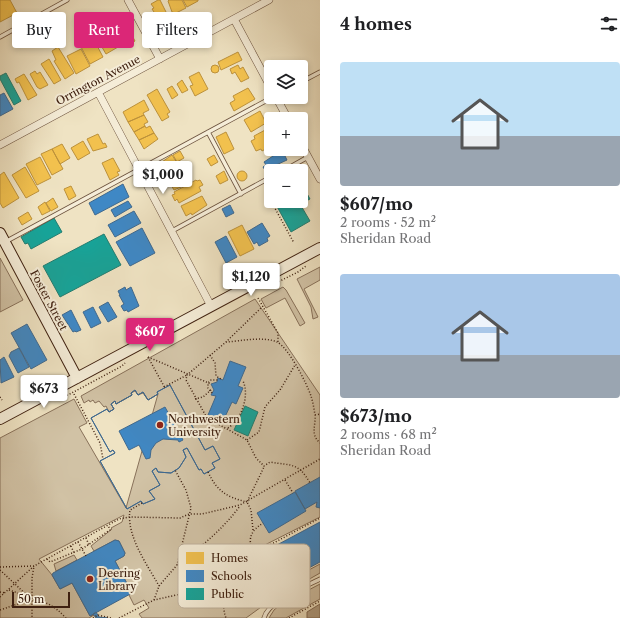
<!DOCTYPE html>
<html lang="en">
<head>
<meta charset="utf-8">
<style>
  :root { --surface:#fff; --page:#f2f2f2; --text:#202124; --muted:#757577; --accent:#db2777 }
  body { margin:0; font-family:"Libre Caslon Text",serif; background:var(--page); color:var(--text); height:100vh; display:flex; flex-direction:column; font-size:15px; white-space:nowrap }
  * { box-sizing:border-box; margin:0 }
  p { font-size:13px; color:var(--muted) }
  .icon { flex:none; width:22px; height:22px; fill:none; stroke:currentColor; stroke-width:2; stroke-linecap:round; stroke-linejoin:round }
  .map { position:relative; flex:1; overflow:hidden }
  .drawer { display:flex; flex-direction:column; background:var(--surface); width:320px }
  .drawer>* { flex:none }
  .hud { position:absolute; left:12px; top:12px; width:248px; height:36px; display:flex; gap:8px }
  .tools { position:absolute; left:264px; top:60px; display:grid; gap:8px }
  .tools a { display:grid; place-items:center; width:44px; height:44px; border-radius:4px; background:var(--surface); box-shadow:0 2px 6px #0003; font-size:20px }
  .scale { position:absolute; left:12px; bottom:10px; width:58px; box-sizing:border-box; padding-left:4px; border:2px solid #3f2010; border-top:0; font-size:11px; line-height:14px; white-space:nowrap; color:#3f2010; -webkit-text-stroke:3px #f5edd8; paint-order:stroke }
  .price { position:absolute; translate:-50% -34px; padding:0 9px; border-radius:4px; background:#fff; color:#222; font-size:13px; line-height:26px; filter:drop-shadow(0 1px 2px #0008) }
  .price::after { content:''; position:absolute; left:50%; top:24px; width:12px; height:9px; margin-left:-6px; background:inherit; clip-path:polygon(0 0,100% 0,50% 100%) }
  .price.active { background:var(--accent); color:#fff }
  ul { padding:0; list-style:none }
  li { display:grid; align-content:center; gap:8px; height:212px; padding:0 20px }
  li span { display:grid; place-items:center; height:124px; border-radius:4px; color:#555 }
  li>.icon { margin-inline-start:auto }
  span .icon { width:72px; height:72px; fill:#fffc; stroke-width:1 }
  li b { font-size:17px }
  h2 { display:flex; justify-content:space-between; align-items:center; height:48px; padding:0 20px; font-size:17px }
  .tag { padding:0 14px; border-radius:4px; background:var(--surface); box-shadow:0 2px 6px #0003; font-size:14px; line-height:36px }
  .tag.active { background:var(--accent); color:#fff }
  main { display:flex; flex:1; min-height:0 }
  .map>svg:first-child { display:block }
  .green { fill:#d1c2a5; stroke:#88715a }
  .water { fill:#b3a186; stroke:#856d57 }
  .homes { fill:#f2c14e; stroke:#bc913b }
  .schools { fill:#3f88c5; stroke:#3f698f; fill-rule:evenodd }
  .public { fill:#17a398; stroke:#237c6f }
  .lines { fill:none; stroke-linecap:round; stroke-linejoin:round }
  .lane-casing { stroke:#6b513d; stroke-width:5 }
  .street-casing { stroke:#6b513d; stroke-width:8 }
  .secondary-casing { stroke:#3f2010; stroke-width:12 }
  .path { stroke:#3f2010; stroke-width:1.5; stroke-dasharray:1 2; stroke-linecap:butt }
  .lane { stroke:#f5edd8; stroke-width:3.5 }
  .street { stroke:#f5edd8; stroke-width:7 }
  .secondary { stroke:#f5edd8; stroke-width:10 }
  .poi-dot { fill:#8f2418; stroke:#f5edd8; stroke-width:1.5 }
  .labels { text-anchor:middle; dominant-baseline:central; stroke-width:4; stroke-linejoin:round; paint-order:stroke }
  .street-label { font-size:11px; fill:#3f2010; stroke:#f5edd8 }
  .poi-label { font-size:11px; fill:#3f2010; stroke:#f5edd8; text-anchor:start }
  .key { fill:#f5edd8; stroke:#beb09c; stroke-width:1 }
  .key-label { font-size:11px; fill:#3f2010 }
</style>
</head>
<body>
<main>
<div class="map">
<svg width="320" height="618" viewBox="0 0 320 618">
  <rect width="100%" height="100%" fill="#efe3c3"/>
  <filter id="stains"><feTurbulence type="fractalNoise" baseFrequency=".005" numOctaves="4"/><feColorMatrix values="0 0 0 0 .2 0 0 0 0 .09 0 0 0 0 .02 0 0 0 .5 -.17"/></filter>
  <radialGradient id="worn" r=".72"><stop offset=".6" stop-color="#630" stop-opacity="0"/><stop offset="1" stop-color="#630" stop-opacity=".3"/></radialGradient>
  <!-- green -->
  <path class="green" d="M0,258l23,42 -23,12z
    M320,267v13l-16,9 14,28 -5,2 -2,-12 -14,-28z
    M283,287l3,3 19,33 -5,3 -15,-28 -19,10 -5,-9z
    M255,299l65,96v122l-67,34v4l7,-3 1,2 -6,21 13,27 -22,16h-104l-3,-4 10,-6 -5,-8 -10,5 -5,-10 3,-2 -17,-32 9,-5 1,-3 -6,-12 -4,-1 -21,11 -3,-5 21,-17 -1,-1 11,-6 2,-7 -85,44 13,16 8,14 12,-6 18,33 4,-1 -5,3h-89v-180l74,-39 13,24 -8,4 47,81 32,-114 -10,6 -5,-7 -5,2 -3,-4 -4,2 1,2 -16,9 -1,-3 -4,3 3,5 -5,3 -3,-6 -2,1 -5,-6 -4,2 -2,-3 -3,2 -1,-2 -5,3 -3,-7z
    M74,555l3,5 -21,11 -2,-7z
    M320,564v9l-49,28 -5,-8z
    M320,584v15l-34,19h-17l5,-8 6,-5 2,2 18,-10 1,-3z"/>
  <!-- water -->
  <path class="water" d="M320,604v14h-13v-6z"/>
  <!-- homes -->
  <path class="homes" d="M0,0h10l7,13 -17,9z
    M158,0h2l8,16 -8,5 -8,-12 2,-1 -3,-4z
    M169,0h13l4,8 -10,5 -4,-1 -4,-11z
    M183,0h15v1l-11,6z
    M119,22l2,3 4,-3 10,19 -5,3 -2,-3 -6,3 -10,-19z
    M106,26l12,21 -12,7 -7,-12 5,-3 -2,-5 3,-1 -3,-5z
    M94,40l9,17 -13,7 -9,-17z
    M58,47l16,26 -9,6 -11,-18 2,-1 -4,-9z
    M81,49l9,17 -14,8 -9,-18z
    M238,52l4,8 -21,10 -3,-8z
    M49,59l12,21 -7,4 -13,-20z
    M211 69a4 4 0 1 1 8 0a4 4 0 1 1-8 0Z
    M238,65l2,4 3,-2 6,11 -8,4 -6,-10 -3,2 -2,-5z
    M35,71l2,3 3,-2 8,13 -8,4 -3,-2 -7,-13z
    M199,72l9,17 -13,7 -5,-10 3,-1 -4,-8z
    M24,74l13,21 -9,5 -9,-18 -2,1 -2,-4z
    M182,80l6,10 -6,3 -5,-9z
    M172,86l6,9 -6,4 -5,-10z
    M248,88l7,11 -21,12 -4,-8 5,-3 -2,-4z
    M157,89l13,23 -3,2 2,3 -7,4 -15,-26z
    M144,100l5,10 -6,3 1,2 -16,7 -5,-10z
    M260,111l6,12 -15,9 -7,-12z
    M144,115l4,7 -4,2 1,2 -11,6 -6,-10z
    M145,126l1,2 4,-2 4,7 -15,7 -5,-8z
    M267,129l4,8v9l-9,5 -1,-2 -5,2 -5,-10 4,-2 -1,-3z
    M226,132l8,17 -10,5 -8,-17z
    M154,133l4,6 -14,10 -5,-9z
    M98,134l5,10 2,-1 2,4 -14,4 -6,-12z
    M83,141l7,12 -12,7 -7,-12z
    M62,144l8,14 -10,6 -8,-15z
    M52,149l11,20 -11,6 -11,-21z
    M180,151l4,7 -7,4 -4,-7z
    M172,155l7,11 -9,7 -1,-1 -4,2 -6,-10z
    M214,155l4,7 -7,4 -4,-7z
    M40,157l11,21 -14,7 -11,-21z
    M113,158l7,13 -3,1 2,3 -9,5 -8,-17z
    M25,167l14,24 -13,7 -14,-23z
    M237 176a5 5 0 1 1 10 0a5 5 0 1 1-10 0Z
    M224,171l4,9 -8,4 -4,-8z
    M4,172l15,26 -16,10 -3,-5v-28z
    M177,172l4,6 -3,2 3,7 -7,3 -7,-12z
    M196,180l1,1 3,-1 3,5 -4,2 2,4 -22,12 -2,-4 -2,2 -3,-6 3,-1 -1,-2z
    M71,186l5,10 -7,4 -5,-11z
    M202,196l5,9 -15,10 -1,-2 -5,3 -5,-10z
    M53,198l5,9 -7,4 -5,-8z
    M45,202l5,9 -8,4 -4,-8z
    M28,212l4,7 -10,6 -4,-7z
    M242,225l12,24 -14,7 -12,-24z"/>
  <!-- schools -->
  <path class="schools" d="M4,93l9,16 -13,7v-21z
    M282,150l5,10 -22,10 -2,-3 3,-2 -2,-3z
    M123,184l6,13 -34,18 -6,-12z
    M128,201l4,6 -17,10 -4,-7z
    M230,205l4,8 -8,4 -4,-8z
    M134,211l7,12 -26,14 -7,-12z
    M262,223l8,13 -3,2 1,3 -9,5 -2,-4 -3,2 -7,-12z
    M142,228l13,25 -25,13 -14,-24z
    M226,236l11,21 -11,6 -11,-21z
    M125,287l1,3 5,-3 8,19 -11,6 -1,-2 -3,1 -3,-5 3,-2 -5,-9h1l-2,-4z
    M108,302l9,15 -9,5 -9,-15z
    M93,307l8,16 -10,5 -8,-16z
    M71,310l10,20 -5,2 -1,-1 -2,1 -11,-17z
    M27,324l20,36 -16,9 -20,-36z
    M19,348l10,19 -11,6 -9,-17 2,-4z
    M4,357l10,20 -13,6 -1,-23z
    M230,361l16,6 -8,19 5,2 -7,16 -4,-2 -9,19 -15,-6 8,-19 -5,-1 3,-5 -3,-6 6,-2 1,-4 5,2z
    M170,385l35,65 8,-4 7,13 -8,4 3,5 -11,6 -3,-5 -2,1 -12,-22 -4,2 3,7 -7,11 -8,5 -13,-1 -2,-4 -4,3 8,14 -11,6 6,8 -12,5 -2,-3 -14,8 -27,-48 15,-8 -2,-3 -3,2 -19,-34 16,-9 2,3 5,-3 -3,-5 4,-3 1,3 16,-9 -1,-2 4,-3 3,5 5,-3 5,8 10,-6 -1,-2zM165,407l18,33 -4,2 -1,-2 -15,-1 -7,4 -5,7 -1,8 -4,1 -7,-14 -10,5 -10,-19z
    M170,385l35,65 8,-4 7,13 -8,4 3,5 -11,6 -3,-5 -2,1 -12,-22 -4,2 3,7 -7,11 -8,5 -13,-1 -2,-4 -4,3 8,14 -11,6 6,8 -12,5 -2,-3 -14,8 -27,-48 15,-8 -2,-3 -3,2 -19,-34 16,-9 2,3 5,-3 -3,-5 4,-3 1,3 16,-9 -1,-2 4,-3 3,5 5,-3 5,8 10,-6 -1,-2z
    M320,477v31l-4,-1 1,-5 -12,7 -10,-18z
    M295,492l11,19 -37,22 -12,-20z
    M320,522v40l-56,30 -17,-31z
    M115,540l4,1 6,12 -1,3 -9,5 17,32 -42,23 -18,-33 -12,6 -8,-14 1,-2z
    M96,612l3,5 9,1h-12l-3,-4z"/>
  <!-- public -->
  <path class="public" d="M6,73l15,28 -7,4 -14,-26v-3z
    M301,183l9,16 -10,5 10,17 -19,11 -17,-31h27z
    M54,218l8,14 -31,17 -3,-6 -3,1 -4,-7z
    M104,234l17,31 -61,32 -17,-31z
    M245,406l13,6 -10,24 -14,-6z"/>
  <g class="lines">
    <!-- lane casing -->
    <g class="lane-casing">
      <path id="lane" d="M0,37l67,-37
        M301,82l19,-10
        M208,132l33,62
        M283,171l25,-14
        M172,231l99,-54
        M5,242l268,-145
        M264,618c4,-17 41,-31 56,-39"/>
    </g>
    <!-- street casing -->
    <g class="street-casing">
      <path id="street" d="M128,0l32,59
        M234,19l37,69
        M98,92l113,214
        M276,97l12,22
        M301,144l19,35
        M0,145l269,-145"/>
    </g>
    <!-- secondary casing -->
    <g class="secondary-casing">
      <path id="secondary" d="M0,233l77,145
        M0,419l320,-171"/>
    </g>
    <!-- path -->
    <path class="path" d="M265,189l6,11
      M271,201l23,42
      M268,287l30,-15 8,-6
      M258,298l20,35v9
      M263,306l-37,36 -39,33 -1,5 21,38 40,22 9,18 8,8 6,-4c22,4 28,0 40,21
      M226,342c15,-1 37,-6 51,0 12,6 30,42 34,54 2,6 3,13 4,19 1,11 -5,19 5,28
      M210,355l5,8 1,13 5,3
      M148,357l63,27
      M148,357l17,31
      M164,387l23,-12
      M212,393l-4,-5v-5l3,-3h7
      M74,394l26,49 3,16
      M64,396l4,-1 54,-29 3,-3
      M0,397l2,3
      M195,399l8,-2 9,-8
      M315,415l5,-1
      M228,428c13,-8 22,-32 15,-47
      M247,440l12,-8 6,-25 15,-17 15,-25
      M208,472c9,19 18,25 39,30
      M285,480l8,13
      M142,503l-12,7c-4,26 17,54 29,76
      M253,530l-2,-20 -4,-8 17,-35
      M86,538l3,7
      M78,542l8,14
      M71,546l3,7
      M252,551c-4,-14 -1,-20 11,-28
      M47,559l3,3 32,-13 28,-19 -2,-5
      M177,565c24,-18 45,-35 63,-59
      M0,567l34,-1 -2,12v40
      M0,570l32,30
      M218,579c11,16 2,23 8,39
      M9,590l15,5
      M0,592l5,1
      M0,597l34,-31 85,-47 10,-2 51,1 9,-4h13l38,-9 80,-46
      M154,600l5,-14 18,-21 14,-57 -5,-18 -11,-20
      M0,610c30,-10 42,-17 66,8
      M93,618l5,-3 13,3
      M119,618l35,-18 45,-10 10,-5 38,-31 21,-8 52,-28
      M289,618l31,-17"/>
    <!-- lane -->
    <use href="#lane" class="lane"/>
    <!-- street -->
    <use href="#street" class="street"/>
    <!-- secondary -->
    <use href="#secondary" class="secondary"/>
  </g>
  <!-- markers -->
  <g class="poi-dot">
    <circle cx="160" cy="425" r="4"/>
    <circle cx="90" cy="579" r="4"/>
  </g>
  <g class="labels">
    <!-- street labels -->
    <g class="street-label">
      <text transform="translate(98 80) rotate(-28)">Orrington Avenue</text>
      <text transform="translate(49 300) rotate(62)">Foster Street</text>
    </g>
    <!-- poi labels -->
    <g class="poi-label">
      <text x="168" y="419">Northwestern<tspan x="168" dy="13">University</tspan></text>
      <text x="98" y="573">Deering<tspan x="98" dy="13">Library</tspan></text>
    </g>
  </g>
  <!-- legend -->
  <rect x="178" y="544" width="132" height="64" rx="6" class="key"/>
  <rect x="186" y="552" width="18" height="12" fill="#f2c14e"/>
  <rect x="186" y="570" width="18" height="12" fill="#3f88c5"/>
  <rect x="186" y="588" width="18" height="12" fill="#17a398"/>
  <g class="key-label">
    <text x="211" y="562">Homes</text>
    <text x="211" y="580">Schools</text>
    <text x="211" y="598">Public</text>
  </g>
  <rect width="100%" height="100%" filter="url(#stains)"/>
  <rect width="100%" height="100%" fill="url(#worn)"/>
</svg>
<div class="tools">
<a><svg class="icon" aria-label="layers" viewBox="0 0 24 24"><path d="M12 4l9 5-9 5-9-5zM3 14l9 5 9-5"/></svg></a>
<a>+</a>
<a>−</a>
</div>
<div class="scale">50 m</div>
<b class="price" style="left:163px;top:195px">$1,000</b>
<b class="price" style="left:251px;top:297px">$1,120</b>
<b class="price active" style="left:150px;top:352px">$607</b>
<b class="price" style="left:44px;top:409px">$673</b>
<div class="hud">
<a class="tag">Buy</a>
<a class="tag active">Rent</a>
<a class="tag">Filters</a>
</div>
</div>
<section class="drawer">
<h2>4 homes<svg class="icon" aria-label="filters" viewBox="0 0 24 24"><path d="M4 7h16M4 17h16"/><circle cx="9" cy="7" r="2"/><circle cx="15" cy="17" r="2"/></svg></h2>
<ul>
<li><span style="background:linear-gradient(#bfe0f5 60%,#9aa5b1 0)"><svg class="icon" aria-label="home" viewBox="0 0 24 24"><path d="M3 11l9-7 9 7M6 9v11h12V9"/></svg></span><div><b>$607/mo</b><p>2 rooms · 52 m²</p><p>Sheridan Road</p></div></li>
<li><span style="background:linear-gradient(#a9c7e8 65%,#9aa5b1 0)"><svg class="icon" aria-label="home" viewBox="0 0 24 24"><path d="M3 11l9-7 9 7M6 9v11h12V9"/></svg></span><div><b>$673/mo</b><p>2 rooms · 68 m²</p><p>Sheridan Road</p></div></li>
</ul>
</section>
</main>
</body>
</html>
